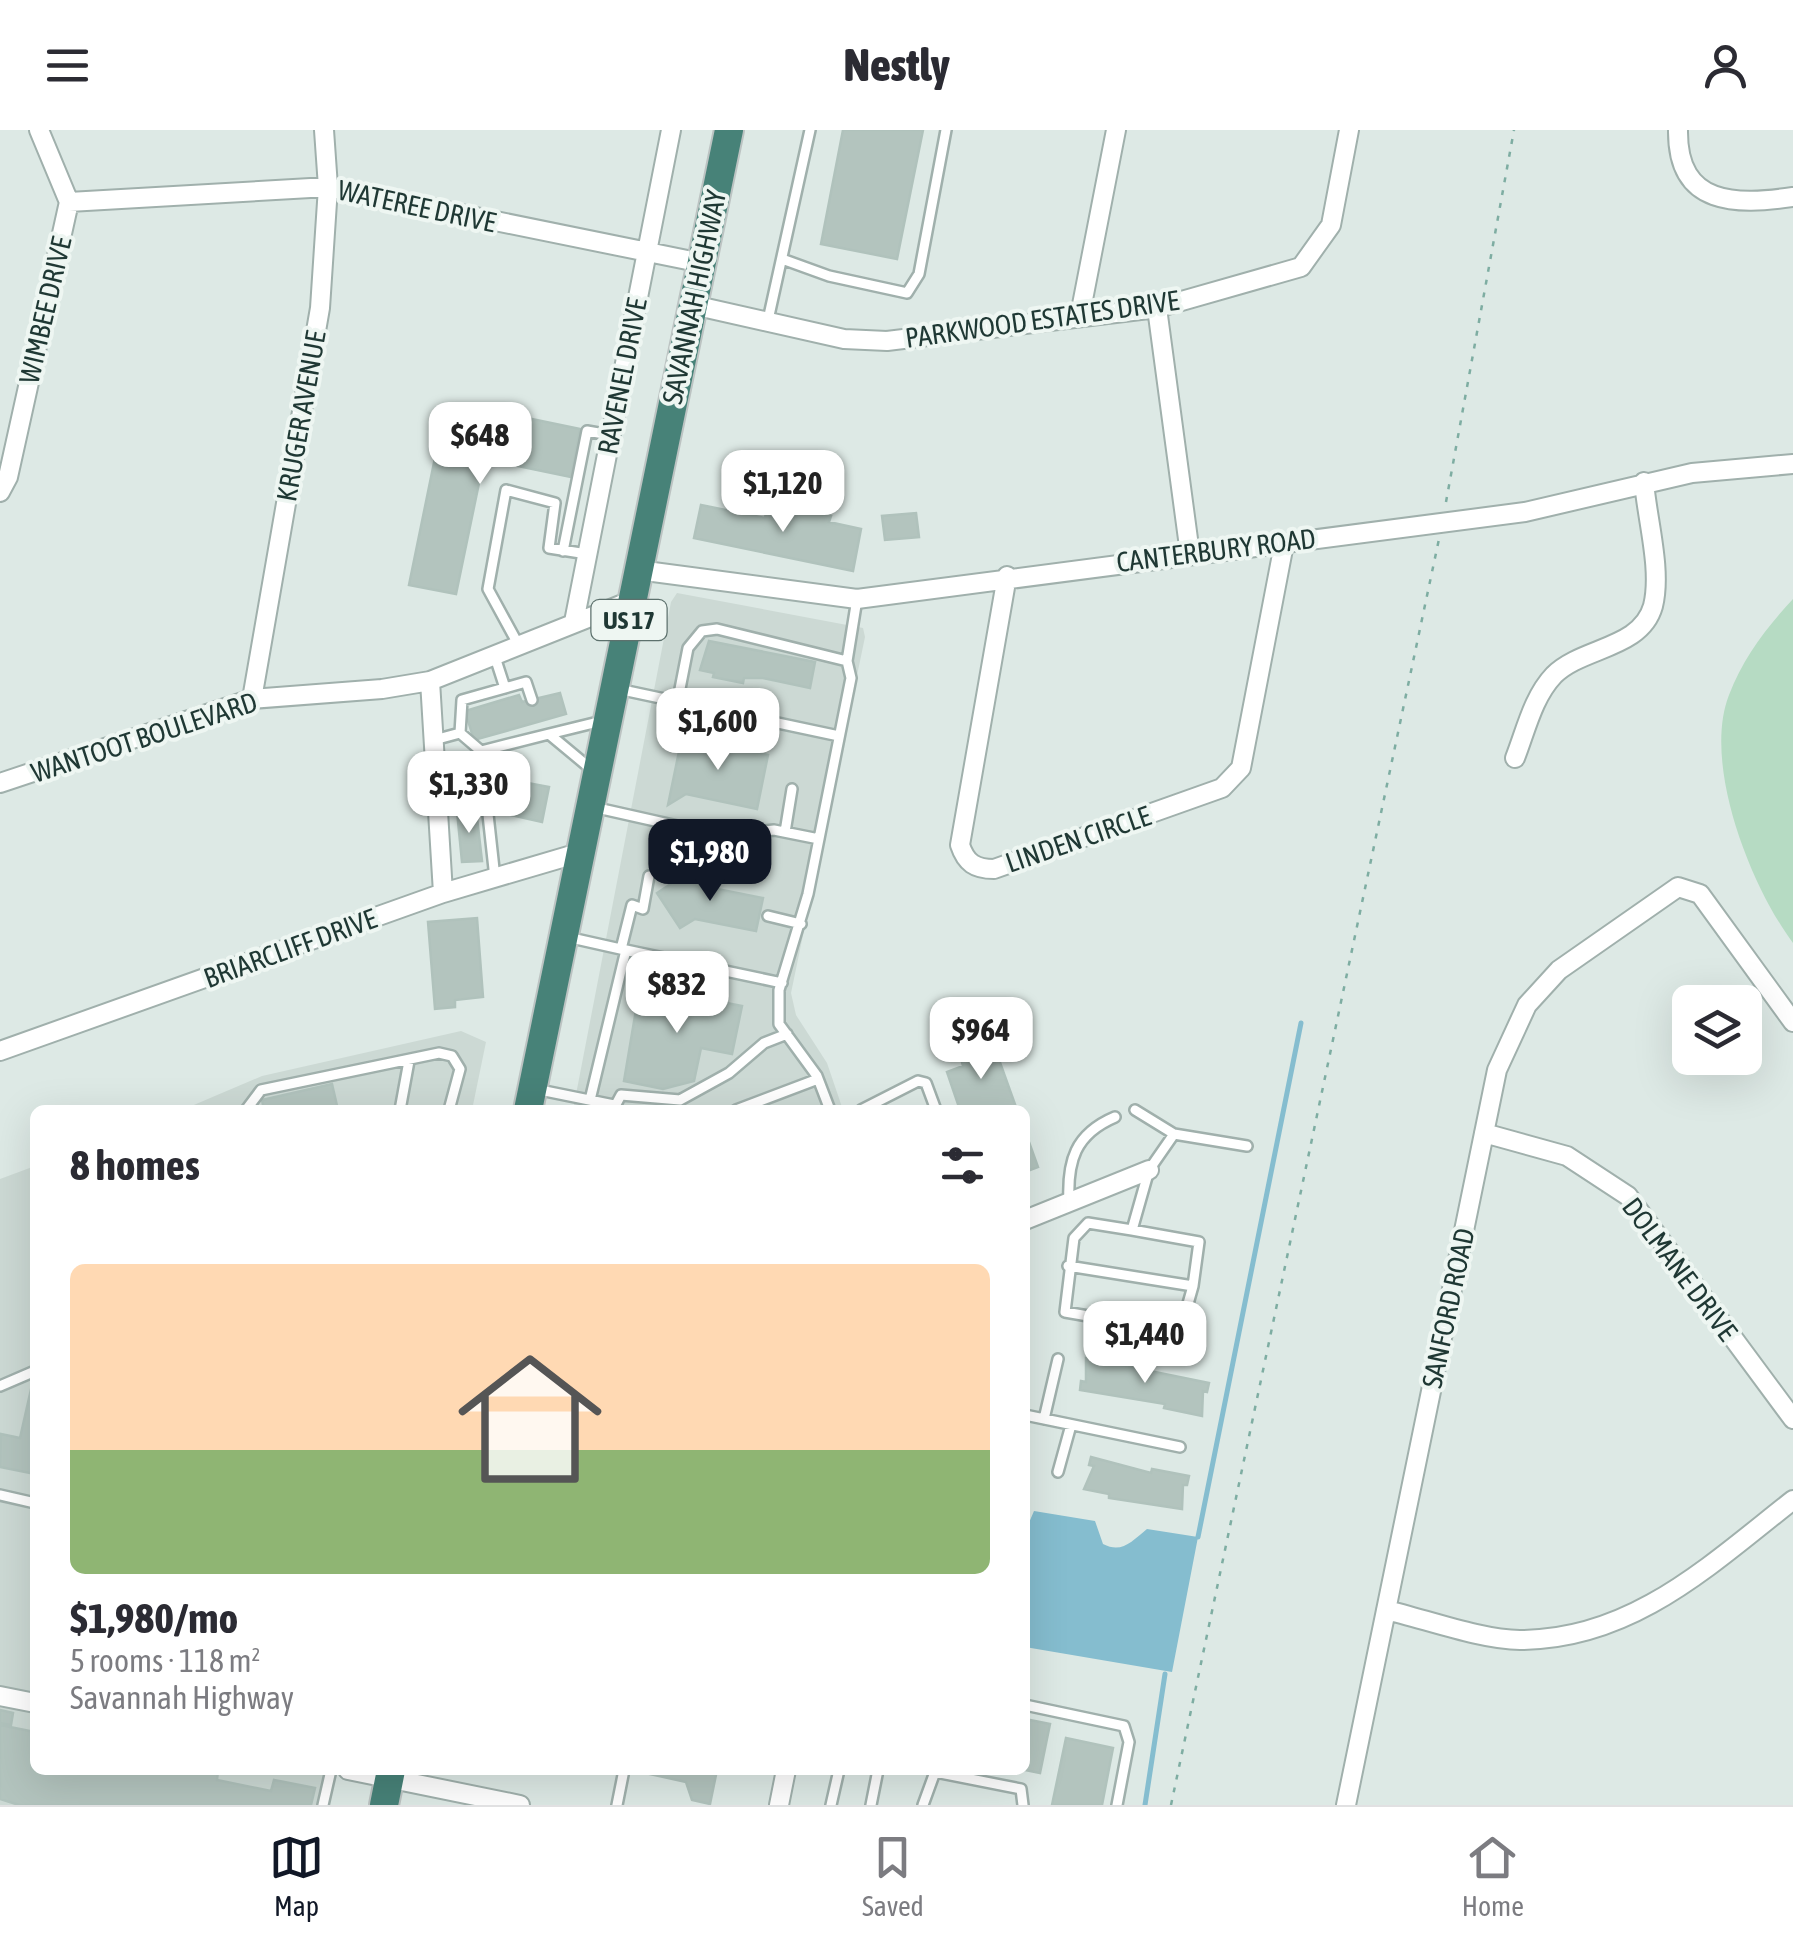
<!DOCTYPE html>
<html lang="en">
<head>
<meta charset="utf-8">
<style>
  :root { --surface:#fff; --page:#f2f2f3; --text:#2b2b33; --muted:#7c7c81; --line:#e1e1e2; --accent:#111827 }
  body { margin:0; font-family:"Asap Condensed",sans-serif; background:var(--page); color:var(--text); height:100vh; display:flex; flex-direction:column; font-size:38px; white-space:nowrap }
  * { box-sizing:border-box; margin:0 }
  p { font-size:32px; color:var(--muted) }
  .icon { flex:none; width:55px; height:55px; fill:none; stroke:currentColor; stroke-width:2; stroke-linecap:round; stroke-linejoin:round }
  .map { position:relative; flex:1; overflow:hidden }
  .side { position:absolute; left:30px; top:975px; width:1000px; height:670px; display:flex; flex-direction:column; background:var(--surface); border-radius:15px; box-shadow:0 10px 40px #0002 }
  .side>* { flex:none }
  .tools { position:absolute; left:1672px; top:855px; display:grid; gap:20px }
  .tools a { display:grid; place-items:center; width:90px; height:90px; border-radius:15px; background:var(--surface); box-shadow:0 10px 40px #0002; font-size:50px }
  .price { position:absolute; translate:-50% -85px; padding:0 22px; border-radius:20px; background:#fff; color:#222; font-size:32px; line-height:65px; filter:drop-shadow(0 2px 5px #0008) }
  .price::after { content:''; position:absolute; left:50%; top:60px; width:30px; height:22px; margin-left:-15px; background:inherit; clip-path:polygon(0 0,100% 0,50% 100%) }
  .price.active { background:var(--accent); color:#fff }
  ul { padding:0; list-style:none }
  li { display:grid; align-content:center; gap:20px; height:530px; padding:0 40px }
  li+li { border-top:2px solid var(--line) }
  li span { display:grid; place-items:center; height:310px; border-radius:15px; color:#555 }
  li>.icon { margin-inline-start:auto }
  span .icon { width:180px; height:180px; fill:#fffc; stroke-width:1 }
  li b { font-size:42px }
  h2 { display:flex; justify-content:space-between; align-items:center; height:120px; padding:0 40px; font-size:42px }
  header { display:flex; justify-content:space-between; align-items:center; height:130px; padding:0 40px; background:var(--surface); font-size:45px; font-weight:800 }
  .menu { display:flex; justify-content:space-around; align-items:center; height:140px; border-top:2px solid var(--line); background:var(--surface); font-size:28px; color:var(--muted) }
  .menu a { display:grid; justify-items:center; gap:5px }
  .menu .active { color:var(--accent) }
  .map>svg:first-child { display:block }
  .built { fill:#ccd9d4 }
  .green { fill:#b6dbc3 }
  .water { fill:#85bdcf }
  .lines { fill:none; stroke-linecap:round; stroke-linejoin:round }
  .stream { stroke:#85bdcf; stroke-width:5 }
  .building { fill:#b3c4be; stroke:#b0c2bc; stroke-width:2.5 }
  .service-casing { stroke:#a0b0ac; stroke-width:14 }
  .minor-casing { stroke:#a0b0ac; stroke-width:22 }
  .trunk-casing { stroke:#bcc3c2; stroke-width:32 }
  .path { stroke:#7eada2; stroke-width:2.5; stroke-dasharray:5 8; stroke-linecap:butt }
  .service { stroke:#fff; stroke-width:9 }
  .minor { stroke:#fff; stroke-width:18 }
  .trunk { stroke:#478278; stroke-width:28 }
  .labels { text-anchor:middle; dominant-baseline:central; stroke-width:8; stroke-linejoin:round; paint-order:stroke }
  .shield { fill:#eef6f2; stroke:#5d716d; stroke-width:2.5 }
  .shield-label { font-size:25px; font-weight:bold; fill:#1f3834 }
  .street-label { font-size:28px; fill:#1f3834; stroke:#eef6f2 }
</style>
</head>
<body>
<header><svg class="icon" aria-label="menu" viewBox="0 0 24 24"><path d="M4 6h16M4 12h16M4 18h16"/></svg>Nestly<svg class="icon" aria-label="person" viewBox="0 0 24 24"><circle cx="12" cy="8" r="4"/><path d="M4 21q1-7 8-7t8 7"/></svg></header>
<div class="map">
<svg width="1793" height="1675" viewBox="0 0 1793 1675">
  <rect width="100%" height="100%" fill="#dde9e5"/>
  <!-- built -->
  <path class="built" d="M677,463l186,35 2,9 -74,356 5,22 31,48 16,47h-270l98,-508z
    M461,901l25,11 -14,68h-290l80,-34z
    M35,1036v604h300l-7,35h-328v-626z"/>
  <!-- green -->
  <path class="green" d="M1793,469v344c-42,-56 -91,-179 -64,-248 14,-37 38,-68 64,-96z"/>
  <!-- water -->
  <path class="water" d="M1034,1381l61,10 8,23c19,10 29,-3 44,-15l51,8 -26,135 -147,-25v-115z"/>
  <g class="lines">
    <!-- stream -->
    <path class="stream" d="M1198,1407l103,-514
      M1145,1675l20,-131"/>
  </g>
  <!-- building -->
  <path class="building" d="M843,0h80l-26,129 -76,-15z
    M479,278l101,21 -9,48 -87,-18 -28,135 -47,-9 28,-137 33,6z
    M768,373l63,13 -2,6 32,7 -8,42 -159,-33 7,-33 64,13z
    M916,383l3,24 -34,3 -3,-24z
    M709,511l106,21 -5,26 -47,-10h-19l-1,5 -30,-6 1,-4 -14,-3z
    M560,563l6,21 -92,26 -9,-29 54,-16 3,7z
    M682,607l86,18 -11,54 -71,-15 -18,11z
    M517,651l32,6 -7,35 -31,-7z
    M476,679l6,52 -20,1 -5,-51z
    M692,740l10,16 61,12 -7,33 -61,-12 -15,9 -23,-35z
    M477,788l6,79 -28,3v7l-20,2 -7,-87z
    M640,856l102,20 -10,48 -31,-6 -7,33 -31,8 -39,-8z
    M993,913l24,67h-57l-13,-38 16,-6 -3,-11z
    M332,954l6,26h-74l-2,-10z
    M1025,1001l13,36 -13,5z
    M1086,1228l123,25 -2,9 -4,-1 -1,25 -38,-8 1,-4 -85,-14 1,-9 5,1z
    M32,1255h3v89l-35,-7 1,-33 19,4z
    M1091,1327l60,16 1,-4 37,7 -2,9h-4l-1,24 -73,-11v-4l-25,-5 10,-23 -5,-1z
    M0,1580l13,3 -2,12 -11,-2z
    M1025,1589l25,5 -10,49 -15,-3z
    M0,1595l35,7v38h183l-1,10 54,11 3,-11 41,8 -4,17h-292l-19,-6z
    M1066,1608l47,10 -11,57h-50z
    M651,1640h66l-7,34 -18,-4 -6,-18 -36,-8z"/>
  <g class="lines">
    <!-- service casing -->
    <g class="service-casing">
      <path id="service" d="M782,129l47,17 78,17 12,-19 27,-144
        M768,190l42,-190
        M563,421l24,-120 23,4
        M518,514l-30,-55 18,-99 49,13 -6,45 38,6
        M494,524l11,34
        M618,559l221,47
        M678,569l10,-51 14,-17 15,-2 130,32
        M460,603l21,18 14,127
        M434,610l26,-7 2,-33 64,-18 6,18
        M481,621l68,-17
        M591,639l-42,-35 53,-13
        M593,677l129,29 52,-6 45,9
        M785,702l7,-43
        M768,786l33,8
        M567,807l58,13
        M621,819l11,-44 11,4 6,-33
        M535,959l79,16
        M590,970l36,-150 156,33
        M246,980l15,-20 178,-37 13,3 8,13 -11,41
        M400,980l9,-49
        M613,980l8,-15 59,5 49,-27 35,-30 23,-9
        M736,980l82,-31
        M830,980l-13,-34 -38,-52v-34l29,-96 43,-216 -4,-17 10,-62
        M861,980l57,-29 8,2 10,27
        M1174,1004l73,12
        M1069,1072c-2,-41 6,-68 46,-85
        M1132,1100l-44,-7 -14,15 -9,74 115,20 13,-46 6,-44 -67,-12 17,-60 25,-36 -39,-24
        M1068,1136l125,20
        M0,1256l35,-15
        M1025,1285l155,32
        M1044,1289l14,-60
        M1058,1342l13,-47
        M0,1365l35,8
        M1025,1575l99,21 5,16 -12,63
        M323,1675l8,-35
        M617,1675l7,-35
        M831,1675l8,-35
        M871,1675l7,-35
        M923,1675l12,-33 86,17 2,16"/>
    </g>
    <!-- minor casing -->
    <g class="minor-casing">
      <path id="minor" d="M1678,0c-1,77 59,75 115,67
        M69,72l259,-15 374,76
        M693,175l151,34 43,2 270,-33 144,-41 30,-42 18,-95
        M1157,178l33,246
        M1080,185l36,-185
        M0,362l8,-15 61,-275 -30,-72
        M638,440l219,29 668,-87 167,-39 101,-9
        M1007,446l-47,269c6,18 15,24 34,24l228,-81 19,-20 43,-224
        M574,492l97,-492
        M430,551l13,212
        M252,569l68,-391 8,-121 -4,-57
        M1515,628c11,-28 18,-61 39,-83 28,-28 87,-26 99,-69 9,-36 -6,-87 -9,-124
        M0,653l252,-84 130,-10 48,-8 203,-81
        M0,921l443,-158 139,-41
        M1484,1003l83,23 61,40 165,223
        M1025,1090l124,-50
        M1386,1480c39,9 96,30 134,30 112,0 190,-75 273,-140
        M0,1566l35,7
        M348,1640l172,35
        M779,1675l7,-35
        M1346,1675l151,-735 30,-65 32,-35 119,-83 22,7 93,128"/>
    </g>
    <!-- trunk casing -->
    <g class="trunk-casing">
      <path id="trunk" d="M528,980l201,-980
        M384,1675l7,-35"/>
    </g>
    <!-- path -->
    <path class="path" d="M1446,372l68,-372
      M1171,1675l268,-1266"/>
    <!-- service -->
    <use href="#service" class="service"/>
    <!-- minor -->
    <use href="#minor" class="minor"/>
    <!-- trunk -->
    <use href="#trunk" class="trunk"/>
  </g>
  <g class="labels">
    <!-- shield labels -->
    <rect class="shield" x="591.5" y="470" width="75" height="40" rx="8"/>
    <g class="shield-label">
      <text x="629" y="490">US 17</text>
    </g>
    <!-- street labels -->
    <g class="street-label">
      <text transform="translate(417 76) rotate(12)">WATEREE DRIVE</text>
      <text transform="translate(694 167) rotate(-78)">SAVANNAH HIGHWAY</text>
      <text transform="translate(45 180) rotate(-77)">WIMBEE DRIVE</text>
      <text transform="translate(1042 189) rotate(-8)">PARKWOOD ESTATES DRIVE</text>
      <text transform="translate(622 246) rotate(-79)">RAVENEL DRIVE</text>
      <text transform="translate(301 286) rotate(-80)">KRUGER AVENUE</text>
      <text transform="translate(1216 420) rotate(-7)">CANTERBURY ROAD</text>
      <text transform="translate(144 607) rotate(-18)">WANTOOT BOULEVARD</text>
      <text transform="translate(1078 709) rotate(-19)">LINDEN CIRCLE</text>
      <text transform="translate(290 818) rotate(-20)">BRIARCLIFF DRIVE</text>
      <text transform="translate(1680 1139) rotate(53)">DOLMANE DRIVE</text>
      <text transform="translate(1448 1178) rotate(-78)">SANFORD ROAD</text>
    </g>
  </g>
</svg>
<div class="tools">
<a><svg class="icon" aria-label="layers" viewBox="0 0 24 24"><path d="M12 4l9 5-9 5-9-5zM3 14l9 5 9-5"/></svg></a>
</div>
<b class="price" style="left:480px;top:357px">$648</b>
<b class="price" style="left:783px;top:405px">$1,120</b>
<b class="price" style="left:718px;top:643px">$1,600</b>
<b class="price" style="left:469px;top:706px">$1,330</b>
<b class="price active" style="left:710px;top:774px">$1,980</b>
<b class="price" style="left:677px;top:906px">$832</b>
<b class="price" style="left:981px;top:952px">$964</b>
<b class="price" style="left:1145px;top:1256px">$1,440</b>
<section class="side">
<h2>8 homes<svg class="icon" aria-label="filters" viewBox="0 0 24 24"><path d="M4 7h16M4 17h16"/><circle cx="9" cy="7" r="2"/><circle cx="15" cy="17" r="2"/></svg></h2>
<ul>
<li><span style="background:linear-gradient(#ffd9b3 60%,#8fb573 0)"><svg class="icon" aria-label="home" viewBox="0 0 24 24"><path d="M3 11l9-7 9 7M6 9v11h12V9"/></svg></span><div><b>$1,980/mo</b><p>5 rooms · 118 m²</p><p>Savannah Highway</p></div></li>
</ul>
</section>
</div>
<nav class="menu">
<a class="active"><svg class="icon" aria-label="map" viewBox="0 0 24 24"><path d="M3 6l6-2 6 2 6-2v14l-6 2-6-2-6 2zM9 4v14M15 6v14"/></svg>Map</a>
<a><svg class="icon" aria-label="saved" viewBox="0 0 24 24"><path d="M7 4h10v16l-5-4-5 4z"/></svg>Saved</a>
<a><svg class="icon" aria-label="home" viewBox="0 0 24 24"><path d="M3 11l9-7 9 7M6 9v11h12V9"/></svg>Home</a>
</nav>
</body>
</html>
